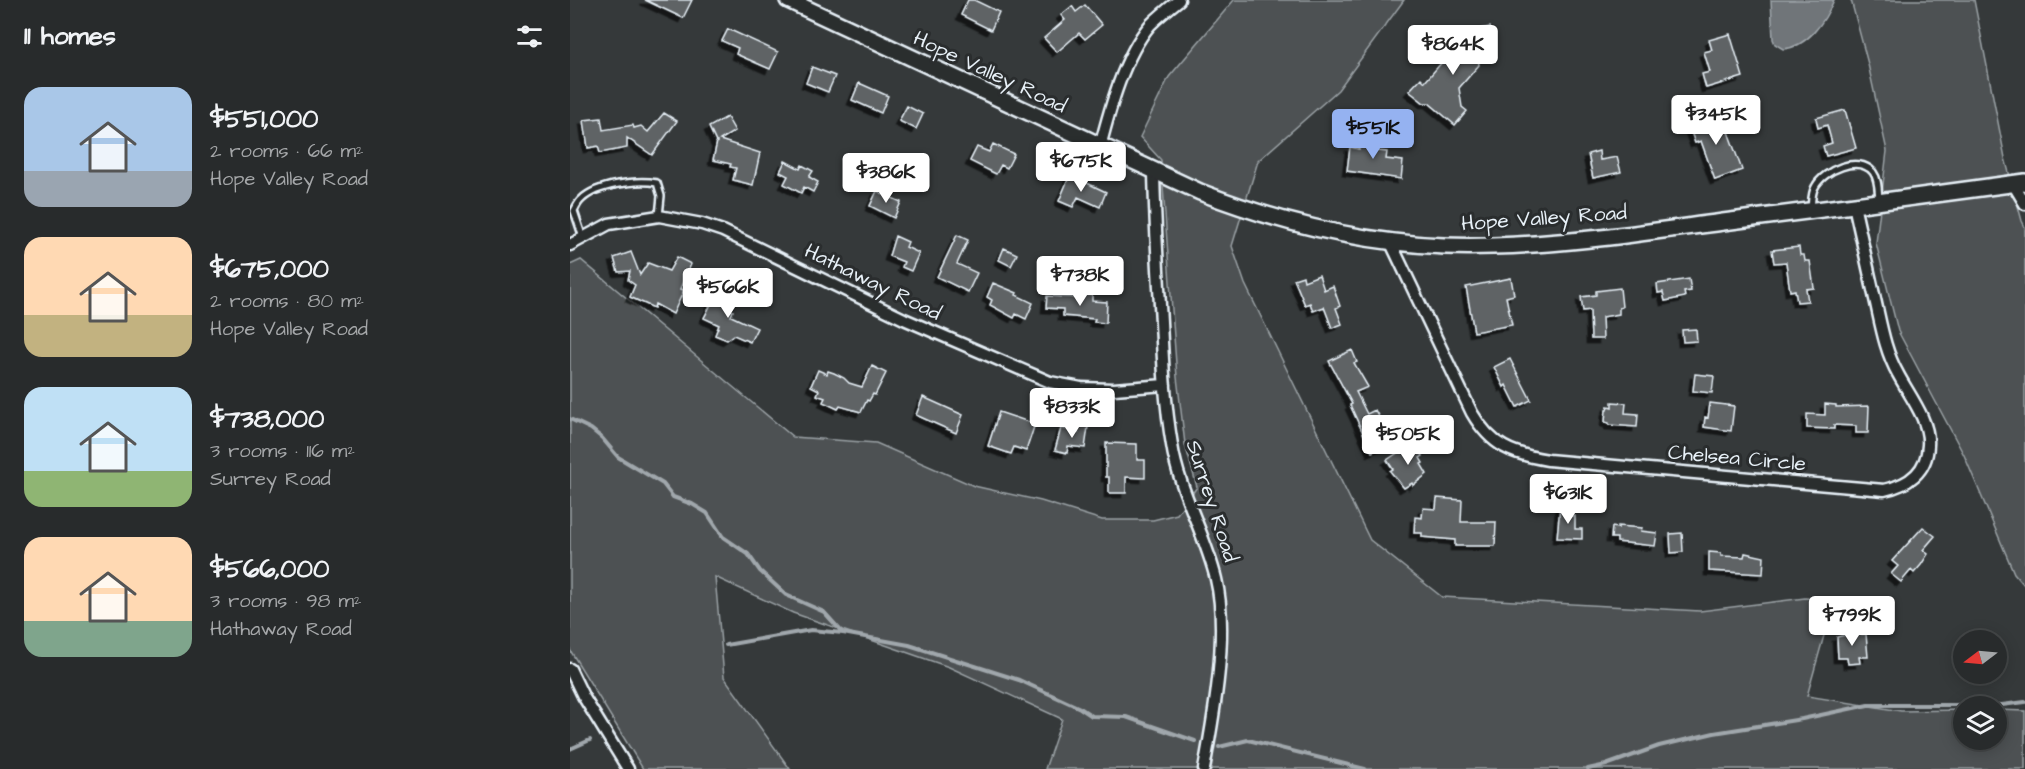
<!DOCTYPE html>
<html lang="en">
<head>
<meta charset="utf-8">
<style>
  :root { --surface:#282b2c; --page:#343738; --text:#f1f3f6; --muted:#a5a7a9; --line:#444748; --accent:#95b2f1 }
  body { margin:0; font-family:"Architects Daughter",sans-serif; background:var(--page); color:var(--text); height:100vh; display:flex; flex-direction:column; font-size:22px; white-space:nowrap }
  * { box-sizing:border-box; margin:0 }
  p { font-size:20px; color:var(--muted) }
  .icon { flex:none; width:33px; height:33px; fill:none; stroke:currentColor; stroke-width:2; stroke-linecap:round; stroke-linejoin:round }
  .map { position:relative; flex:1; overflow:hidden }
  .details { display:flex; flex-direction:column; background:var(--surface); width:570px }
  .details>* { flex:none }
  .needle { width:39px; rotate:254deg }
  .buttons { position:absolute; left:1383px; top:630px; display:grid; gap:12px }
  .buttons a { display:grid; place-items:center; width:54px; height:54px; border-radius:50%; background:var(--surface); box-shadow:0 3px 15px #0003,0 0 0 2px var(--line); font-size:30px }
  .price { position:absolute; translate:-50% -51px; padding:0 14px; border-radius:6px; background:#fff; color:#222; font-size:20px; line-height:39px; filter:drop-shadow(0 2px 3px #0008) }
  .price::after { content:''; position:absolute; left:50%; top:36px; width:18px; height:14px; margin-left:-9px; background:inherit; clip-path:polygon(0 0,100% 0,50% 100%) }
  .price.current { background:var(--accent); color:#111 }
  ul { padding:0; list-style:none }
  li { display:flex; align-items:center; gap:18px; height:150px; padding:0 24px }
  li span { display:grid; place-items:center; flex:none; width:168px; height:120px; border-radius:18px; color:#555 }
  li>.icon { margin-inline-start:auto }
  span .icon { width:72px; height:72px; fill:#fffc; stroke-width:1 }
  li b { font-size:26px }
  h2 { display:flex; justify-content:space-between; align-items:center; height:72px; padding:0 24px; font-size:26px }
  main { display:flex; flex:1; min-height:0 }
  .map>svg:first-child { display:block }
  .green { fill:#4d5152; stroke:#9aa1a5; stroke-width:1.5 }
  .water { fill:#707579; stroke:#a0a7ac; stroke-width:1.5 }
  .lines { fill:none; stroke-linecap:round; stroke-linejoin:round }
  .stream { stroke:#a0a7ac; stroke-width:4 }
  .building { fill:#5f6365; stroke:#e8f1f8; stroke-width:1.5; filter:url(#shadow) }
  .service-casing { stroke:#e8f1f8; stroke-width:10 }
  .minor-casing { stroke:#e8f1f8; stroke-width:15 }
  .secondary-casing { stroke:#e8f1f8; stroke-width:20 }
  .service { stroke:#2a2d2e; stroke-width:5 }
  .minor { stroke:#2a2d2e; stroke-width:10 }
  .secondary { stroke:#2a2d2e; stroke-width:15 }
  .labels { text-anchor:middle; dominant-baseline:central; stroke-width:6; stroke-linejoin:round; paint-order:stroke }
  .street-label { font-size:21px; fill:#e8f1f8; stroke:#2a2d2e }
</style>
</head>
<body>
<main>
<section class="details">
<h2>11 homes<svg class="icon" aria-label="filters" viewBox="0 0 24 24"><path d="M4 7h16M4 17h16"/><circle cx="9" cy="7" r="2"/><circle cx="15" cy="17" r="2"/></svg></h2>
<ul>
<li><span style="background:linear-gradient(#a9c7e8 70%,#9aa5b1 0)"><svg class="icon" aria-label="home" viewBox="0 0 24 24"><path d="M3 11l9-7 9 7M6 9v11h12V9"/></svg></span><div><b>$551,000</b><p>2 rooms · 66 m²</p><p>Hope Valley Road</p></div></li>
<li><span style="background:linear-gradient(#ffd9b3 65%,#c2b280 0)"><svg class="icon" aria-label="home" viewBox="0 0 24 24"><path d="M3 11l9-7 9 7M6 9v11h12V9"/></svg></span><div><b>$675,000</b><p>2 rooms · 80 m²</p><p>Hope Valley Road</p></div></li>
<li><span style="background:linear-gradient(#bfe0f5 70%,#8fb573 0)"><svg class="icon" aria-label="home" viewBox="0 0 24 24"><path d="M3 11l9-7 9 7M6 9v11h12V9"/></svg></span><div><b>$738,000</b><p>3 rooms · 116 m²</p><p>Surrey Road</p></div></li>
<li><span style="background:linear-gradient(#ffd9b3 70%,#7fa58c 0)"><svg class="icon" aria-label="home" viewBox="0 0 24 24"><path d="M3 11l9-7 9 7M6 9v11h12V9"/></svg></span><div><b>$566,000</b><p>3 rooms · 98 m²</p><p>Hathaway Road</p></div></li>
</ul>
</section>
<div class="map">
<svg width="1455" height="769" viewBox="0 0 1455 769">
  <defs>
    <filter id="shadow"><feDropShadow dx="-4.5" dy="4.5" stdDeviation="0" flood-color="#0009"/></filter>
  </defs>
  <rect width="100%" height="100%" fill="#35393a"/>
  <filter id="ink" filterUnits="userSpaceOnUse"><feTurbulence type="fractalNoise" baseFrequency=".0167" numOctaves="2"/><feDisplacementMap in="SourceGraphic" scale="12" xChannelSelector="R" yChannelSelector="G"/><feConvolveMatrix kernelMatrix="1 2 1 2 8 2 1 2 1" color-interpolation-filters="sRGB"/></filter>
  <g filter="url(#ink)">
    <!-- green -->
    <path class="green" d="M664,0h170l-66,90 -80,71 -26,85 13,38 125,256 72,57 258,14 105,-13 29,2 -27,96 94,15 62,-1 1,30h32l1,-30 28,1v58h-980l17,-50 -113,-52 -156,-54 -78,-36 9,100 66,92h-147l-73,-119v-385l11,-5 212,177 83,6 98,43 67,15 61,19h51l24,-6 20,-27 -12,-43 -8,-67 -16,-217 -21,-23 29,-60z
      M1281,0h123l31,158 17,63 3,6v359l-11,-13 -50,-118 -66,-124 -22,-88 11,-92 -19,-87z"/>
    <!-- water -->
    <path class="water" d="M1201,0h63c-9,21 -26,47 -51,49l-8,-5 -2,-5z"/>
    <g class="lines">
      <!-- stream -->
      <path class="stream" d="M0,419l21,10 11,9 16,19 45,27 10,13 19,7 15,9 16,24 25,17 12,17 26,24 38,17 18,20
        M156,645l85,-15 32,3 66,12 110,35 61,28 12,8 34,1 69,24
        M649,747l29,-7 117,29
        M0,749l20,-9
        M1018,769l18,-4 53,-19 55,-13 88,-14 66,-14h134l23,-3"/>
    </g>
    <!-- building -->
    <path class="building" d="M75,0h47l-9,18z
      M398,0h6l25,12 -8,18 -30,-15z
      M515,5l17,20 -17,14 -6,-6 -22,19 -13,-14 21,-18 -4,-5 11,-9 4,6z
      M920,27l2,14 -8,2 -7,8 2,14 -20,23 3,19 5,4 -12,14 -26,-22h-5l-15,-12 12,-13 4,4 41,-48 6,-4z
      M158,29l50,23 -8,17 -34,-15 2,-6 -16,-7z
      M1160,34l13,43 -37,11 -4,-14 8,-2 -6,-20 8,-2 -3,-10z
      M242,67l23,9 -7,16 -22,-9z
      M289,83l29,13 -7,17 -29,-13z
      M337,106l16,8 -7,15 -17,-8z
      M1275,110l11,38 -30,8 -3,-10 9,-3 -5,-18 -9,3 -2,-10z
      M94,113l13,8 -25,34 -25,-17v10l-27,5 -2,-7 -10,2 -4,-28 17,-2 2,12 30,-5 1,3 7,-2 7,6z
      M157,117l8,14 -15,9 40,13 -7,32 -20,-5 3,-12 -6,-1 1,-3 -18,-4 4,-18h-1l-7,-15z
      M1135,117l3,6 15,-5 19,52 -27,10 -14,-39 -6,2 -7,-20z
      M791,137l19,2 -2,12 9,1 -1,7 17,2 -2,18 -54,-8 3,-24 9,2z
      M423,144l21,10 -7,14 -6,-3 -5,9 -26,-13 7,-14 12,5z
      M1029,151l1,9 17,-3 4,15 -28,6 -5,-24z
      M215,161l15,8 2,-4 11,6 -4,6 9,5 -5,10 -9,-5 -3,6 -17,-9 4,-8 -8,-4z
      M500,175l36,17 -6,15 -22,-10 -5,10 -14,-6z
      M307,191l24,11 -7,16 -24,-12z
      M387,235l11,5 -11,24 20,9 -9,19 -31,-15z
      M325,236l13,6 -2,5 13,6 -8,18 -9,-4 2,-5 -15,-6z
      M1229,247l1,8h4l1,6h5l4,27 -8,1 2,12 -11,1 -2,-12 -5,1 -4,-29 -12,1 -2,-13z
      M434,248l13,6 -6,12 -12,-6z
      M61,252l9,23 8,-12 21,8 8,-14 14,7 -11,25 4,1 -11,24 -18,-10 -1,4 -24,-11 5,-12 -7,-5 2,-9 -12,1 -4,-14z
      M749,275l5,15 9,-4 7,20 -4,2 6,16 -10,4 -8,-21 -11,4 -3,-8 -5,2 -11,-26 9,-3 1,5z
      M941,278l3,17 -8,2 6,28 -38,7 -8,-45z
      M1119,279l2,12 -7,1 1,5 -20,4 -2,-9 -5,1 -1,-9z
      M423,283l24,10 -1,2 17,8 -7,16 -10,-5 -2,4 -24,-13 2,-5 -5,-3z
      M1050,288l2,19 -3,1v6l-17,3 1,22h-12l-1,-29 -7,1 -2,-14 15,-2v-4z
      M149,289l12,5 -5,14 7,3 -2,5 26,12 -7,14 -16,-7 -7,5 -12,-5 4,-10 -15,-7z
      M512,295h10v6l15,1 -1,21 -12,-1 1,-3 -32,-3v-7l-17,-1 1,-12 35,2z
      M1126,329l1,12 -14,1 -1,-12z
      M782,350l5,12 -3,1 14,24 -12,5 11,22 8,-4 11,20 -8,4 6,12 -12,6 -22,-47 2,-1 -23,-43z
      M940,359l21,41 -14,7 -11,-22 -2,2 -10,-20z
      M302,366l14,7 -11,22 -2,-1 -4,7 -2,-1 -6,12 -21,-6 -2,3 -15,-7 2,-4 -8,-3 2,-5 -8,-4 7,-16 9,4 1,-3 6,2 10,5 5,5 13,4z
      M1125,374l19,2 -2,17 -19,-2z
      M353,397l40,18 -7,18 -40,-18z
      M1042,402l14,1 -1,10 13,1 -1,13 -28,-2v-2l-4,-1 1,-12h1l1,-4 4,1z
      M1140,403l24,3 -3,25 -27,-4 1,-10 3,1z
      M1255,404l11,1v2l33,-1 -1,27h-12v-7l-22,-1v4l-27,-1v-14l18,1z
      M429,412l36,12 -9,27 -12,-4 -3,7 -23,-8z
      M509,425l9,2 -3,21 -17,-2 -1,7 -12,-3 6,-22 17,4z
      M844,442l9,14 -3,2 3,5 -2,1 6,10 -14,11 -1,-2 -8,5 -14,-17 3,-2 -6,-9z
      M536,443l31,1v16h8v18l-19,-1v16h-17v-16h-3z
      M867,498l25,2 -1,22h35l-1,24h-40v-6l-33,-3v-4h-8l1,-16 7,1 1,-10 13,1z
      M990,506l11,1v9h4v13h7v10l-25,-1z
      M1048,526l24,2 -1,3 16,2 -2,13 -38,-4v-4h-6l1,-11 6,1z
      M1353,527l12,9 -12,14 5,4 -7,11 -7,8 -3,-3 -10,12 -10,-8 7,-8 -6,-5z
      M1112,533l1,19 -12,1 -1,-19z
      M1139,552l12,1v3l23,1 1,-4 19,4 -1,17 -54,-3z
      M1287,632v3l9,-1 2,23h-9l1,6 -12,1 -1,-6h-9l-1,-21z"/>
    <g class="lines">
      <!-- service casing -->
      <g class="service-casing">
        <path id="service" d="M1241,210c1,-8 0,-16 4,-23 9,-17 43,-32 58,-15 6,8 5,19 6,28
          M13,238l-9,-27c2,-4 4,-9 8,-12 14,-14 55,-20 75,-16l4,13 -2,20"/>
      </g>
      <!-- minor casing -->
      <g class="minor-casing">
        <path id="minor" d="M530,147c10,-39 24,-91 50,-122 9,-9 19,-17 29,-25
          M584,172c1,50 4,100 7,150 2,41 4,82 11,123 7,46 33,88 44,134 13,53 -2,136 -12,190
          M1443,184l12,20
          M820,241l82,172c19,33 40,41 76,47l336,30c24,-5 43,-18 44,-45 2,-24 -19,-50 -30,-71 -13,-23 -17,-49 -23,-75 -7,-31 -14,-63 -21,-94
          M0,245l39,-21 50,-8 43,8 21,7 181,88 146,63 31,6 33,1 51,-4
          M0,669l13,27 45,73"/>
      </g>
      <!-- secondary casing -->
      <g class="secondary-casing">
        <path id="secondary" d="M218,0l412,192c93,36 193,58 293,54 77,-2 154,-14 230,-24 101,-13 201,-26 302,-40"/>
      </g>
      <!-- service -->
      <use href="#service" class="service"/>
      <!-- minor -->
      <use href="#minor" class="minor"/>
      <!-- secondary -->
      <use href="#secondary" class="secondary"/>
    </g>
  </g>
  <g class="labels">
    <!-- street labels -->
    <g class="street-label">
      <text transform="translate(420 72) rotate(25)">Hope Valley Road</text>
      <text transform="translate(974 218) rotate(-4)">Hope Valley Road</text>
      <text transform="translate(303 282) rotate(26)">Hathaway Road</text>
      <text transform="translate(1167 458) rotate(5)">Chelsea Circle</text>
      <text transform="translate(642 501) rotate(72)">Surrey Road</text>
    </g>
  </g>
</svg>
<div class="buttons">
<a><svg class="needle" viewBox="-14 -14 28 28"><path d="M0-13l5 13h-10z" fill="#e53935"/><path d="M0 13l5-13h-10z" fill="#a5a7a9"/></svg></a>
<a><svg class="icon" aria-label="layers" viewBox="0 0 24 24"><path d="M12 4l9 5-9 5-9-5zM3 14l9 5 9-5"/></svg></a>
</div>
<b class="price" style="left:883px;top:76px">$864K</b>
<b class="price" style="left:1146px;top:146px">$345K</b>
<b class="price current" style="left:803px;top:160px">$551K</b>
<b class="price" style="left:511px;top:193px">$675K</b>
<b class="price" style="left:316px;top:204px">$386K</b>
<b class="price" style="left:510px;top:307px">$738K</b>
<b class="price" style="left:158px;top:319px">$566K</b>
<b class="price" style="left:502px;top:439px">$833K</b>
<b class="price" style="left:838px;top:466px">$505K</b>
<b class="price" style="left:998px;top:525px">$631K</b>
<b class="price" style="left:1282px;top:647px">$799K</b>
</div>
</main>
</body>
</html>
